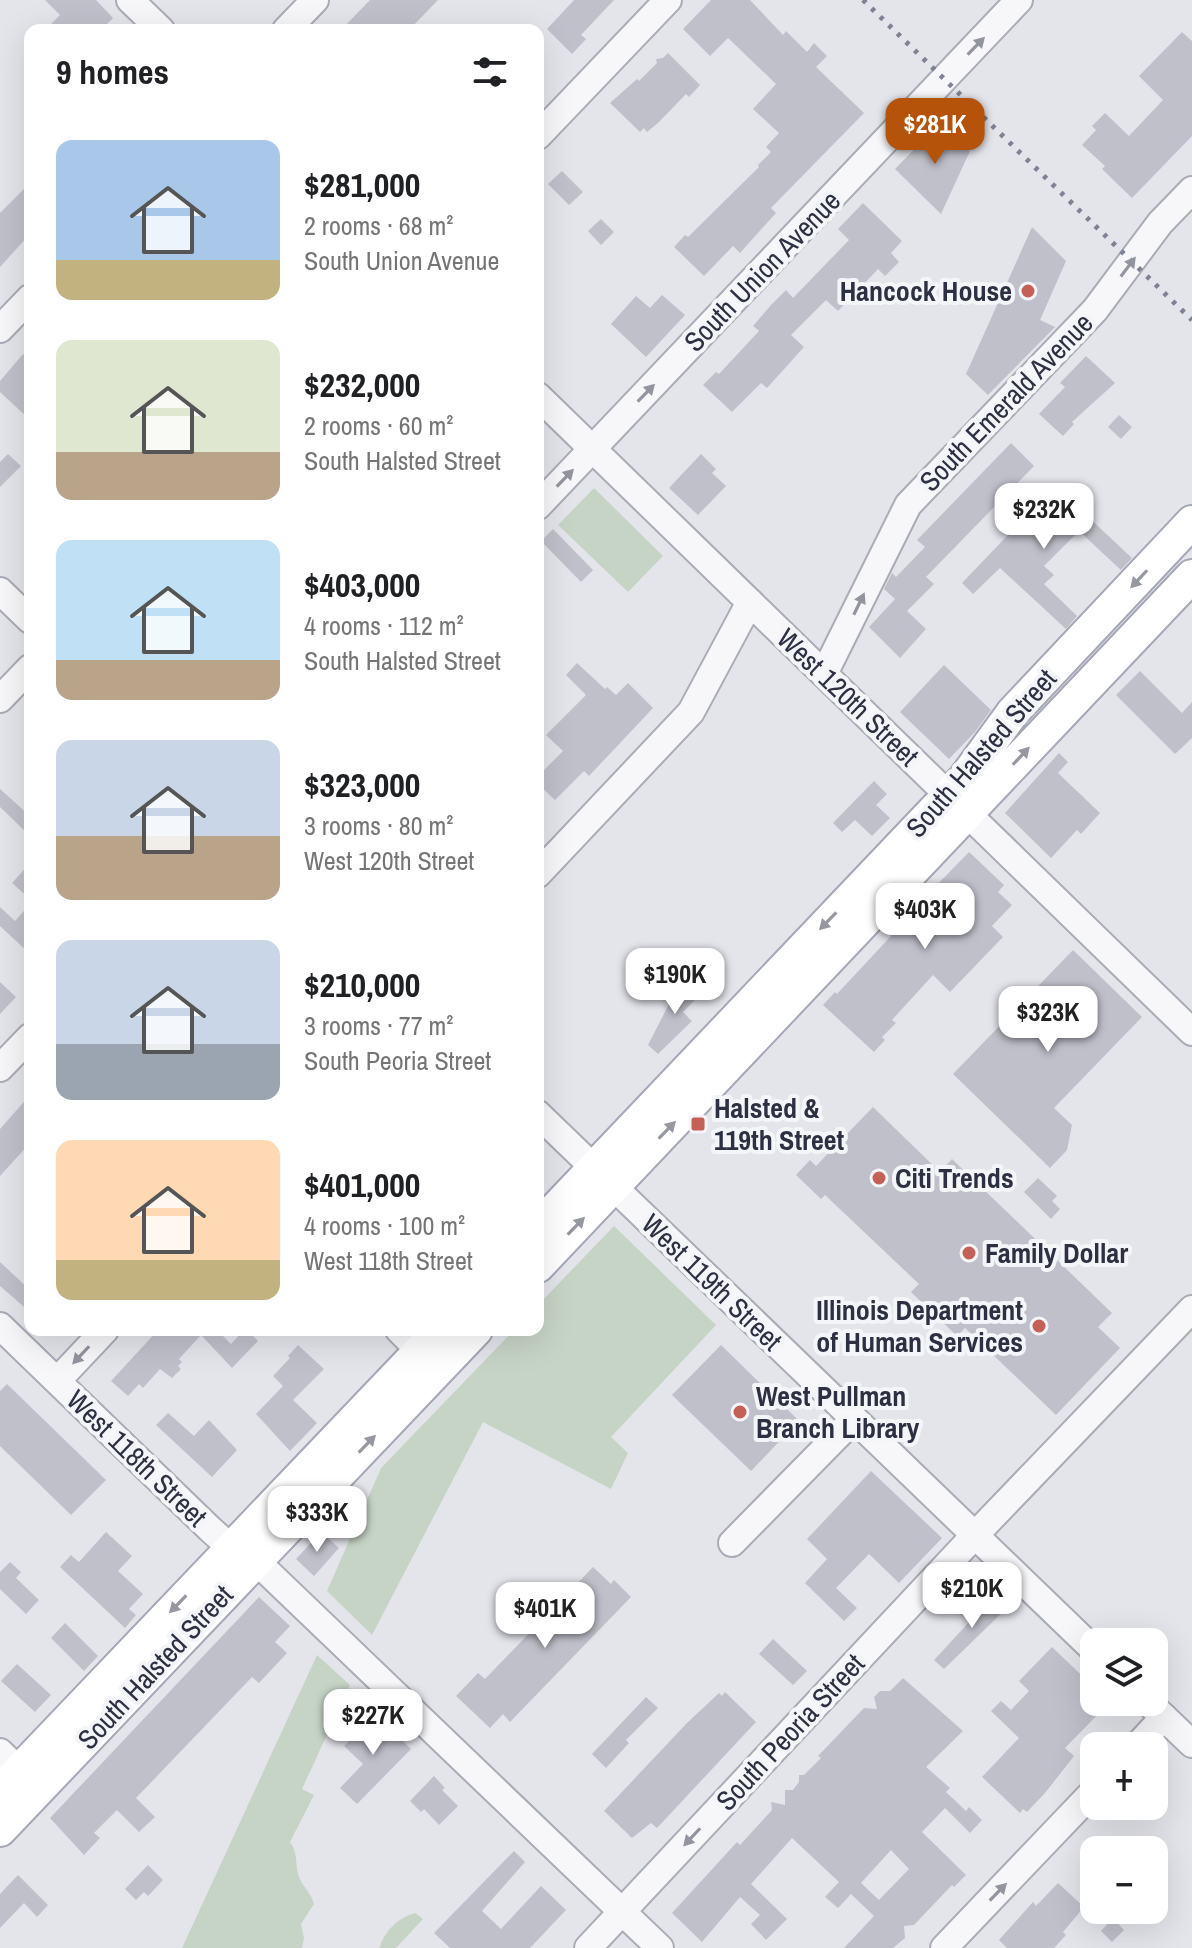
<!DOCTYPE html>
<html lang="en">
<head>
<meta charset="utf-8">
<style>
  :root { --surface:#fff; --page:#f2f2f2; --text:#202124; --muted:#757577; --accent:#b45309 }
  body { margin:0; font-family:"Archivo Narrow",sans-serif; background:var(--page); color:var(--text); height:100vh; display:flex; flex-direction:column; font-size:30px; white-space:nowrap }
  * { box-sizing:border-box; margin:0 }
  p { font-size:26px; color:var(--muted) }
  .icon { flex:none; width:44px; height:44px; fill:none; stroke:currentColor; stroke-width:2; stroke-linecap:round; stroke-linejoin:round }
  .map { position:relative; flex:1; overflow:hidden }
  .drawer { position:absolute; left:24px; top:24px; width:520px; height:1312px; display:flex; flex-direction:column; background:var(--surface); border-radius:16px; box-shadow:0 8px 32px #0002 }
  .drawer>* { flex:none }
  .tools { position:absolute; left:1080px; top:1628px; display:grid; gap:16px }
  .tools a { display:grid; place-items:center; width:88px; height:88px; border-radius:16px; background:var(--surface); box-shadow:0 8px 32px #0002; font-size:40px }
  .price { position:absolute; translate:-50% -68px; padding:0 18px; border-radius:16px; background:#fff; color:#222; font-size:26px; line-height:52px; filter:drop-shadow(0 2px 4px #0008) }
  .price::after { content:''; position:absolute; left:50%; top:48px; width:24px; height:18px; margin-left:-12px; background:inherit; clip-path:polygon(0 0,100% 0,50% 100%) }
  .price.active { background:var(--accent); color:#fff }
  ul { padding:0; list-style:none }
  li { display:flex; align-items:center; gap:24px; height:200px; padding:0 32px }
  li span { display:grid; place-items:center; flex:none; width:224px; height:160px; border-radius:16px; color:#555 }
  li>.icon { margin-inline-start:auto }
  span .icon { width:96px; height:96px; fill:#fffc; stroke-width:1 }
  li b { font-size:34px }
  h2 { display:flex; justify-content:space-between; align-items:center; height:96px; padding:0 32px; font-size:34px }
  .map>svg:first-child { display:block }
  .green { fill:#c6d4c6 }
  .building { fill:#bfc0ca; fill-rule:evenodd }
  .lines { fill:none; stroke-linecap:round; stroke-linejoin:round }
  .minor-casing { stroke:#a9abb5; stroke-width:30 }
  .major-casing { stroke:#a5a7b6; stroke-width:36 }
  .minor { stroke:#f7f7fa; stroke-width:26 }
  .major { stroke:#fff; stroke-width:32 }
  .rail { stroke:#7f8293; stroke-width:5; stroke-dasharray:4 8; stroke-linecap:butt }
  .oneway { fill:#92949e }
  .oneway2 { fill:#9698a0 }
  .poi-dot { fill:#c46055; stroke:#f4f5f8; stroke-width:3 }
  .labels { text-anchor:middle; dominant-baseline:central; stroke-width:8; stroke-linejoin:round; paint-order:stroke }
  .street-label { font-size:28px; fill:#2d3042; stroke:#f4f5f8 }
  .poi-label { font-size:28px; font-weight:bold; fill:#2d3042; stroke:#f4f5f8; text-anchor:start }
</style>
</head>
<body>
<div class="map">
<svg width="1192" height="1948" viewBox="0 0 1192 1948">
  <rect width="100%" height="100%" fill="#e4e5eb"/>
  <!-- green -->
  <path class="green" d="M594,488l69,68 -35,36 -70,-67z
    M614,1226l102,99 -105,112 17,16 -17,36 -128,-67 -111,213 -45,-44 54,-123 133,-138h24v-25z
    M317,1655l33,30 -48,104 12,6 -24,47c8,11 5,19 8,32 3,11 13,18 16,30l-13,20 3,14 -2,10h-120z
    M415,1913l8,6 -27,29h-17c6,-17 18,-30 36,-35z"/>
  <!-- building -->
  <path class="building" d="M45,0h51l17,18 -12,12h-56l15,-15z
    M370,0h68l-29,30h-68z
    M574,0h40l-33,35 5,4 -14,15 -25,-25z
    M711,0h39l33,35 3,-4 21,21 7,-9 13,13 -11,11 48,46 -93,95 5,5 -36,40 -7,-7 -29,30 -30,-29 11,-12 3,2 71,-70 -1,-2 13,-13 -5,-5 13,-14 -26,-24 23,-25 -48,-46 -18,18 -27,-27z
    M1182,32l10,9v95l-60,62 -30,-29 3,-3 -23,-21 14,-15 -4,-4 13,-13 24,23 34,-36 -24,-24z
    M668,53l32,32 -11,12 -3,-3 -28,29 -11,9 -3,-4 -4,4 -30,-29 27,-24 2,2 18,-18 -1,-4 7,-1z
    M940,123l30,28 -29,63 -46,-45z
    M562,171l21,21 -14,13 -21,-21z
    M30,183v51l-30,33v-54z
    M863,203l39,38 -11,12 8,9 -14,14 -7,-7 -40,42 -12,-11 -35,35 13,12 -37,41 -6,-5 -29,29 -29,-27 13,-13 3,2 40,-43 -6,-5 19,-22 14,-14 7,8 56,-58 -11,-11z
    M601,219l13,13 -13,13 -13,-14z
    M1032,227l34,34 -26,59 15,7 -67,68 -22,-21z
    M662,295l23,20 -39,42 -35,-33 25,-28 14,12z
    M23,354l7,6v60l-30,-28v-11z
    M1086,356l29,27 -43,39 2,2 -11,12 -24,-22 26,-27 -5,-4z
    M1119,415l13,12 -11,12 -13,-12z
    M1011,443l23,23 -108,111 8,7 -27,27 19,18 -26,29 -31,-31 26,-28 -11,-10 8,-16 4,4 29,-30 -8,-7z
    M8,454l13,12 -21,21v-25z
    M701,454l15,15 -4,4 14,13 -28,29 -29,-27z
    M1055,486l77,72 -11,12 -42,-39 -35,35 10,9 -10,9 33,32 -11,13 -66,-61 -27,26 -11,-11z
    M553,529l40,41 -12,12 -40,-41z
    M577,663l28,26 2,-2 9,8 12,-12 25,25 -64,68 -5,-5 -29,29 -17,-16v-8l25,-25 -17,-16 40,-40 -20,-20z
    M944,665l47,45 -16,22 -26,27 -49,-47z
    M1140,671l42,42 10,-11v36l-17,16 -59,-59z
    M1059,753l9,9 -10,11 42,40 -19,21 -4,-4 -26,28 -46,-45z
    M874,781l13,13 -11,11 14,13 -18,18 -17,-16 -13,12 -9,-9z
    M0,789l30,27v20l-30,-29z
    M969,852l35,33 -6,7 14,13 -20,21 11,11 -53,55 -17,-17 -41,45 4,3 -14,14 3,3 -11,12 -51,-47 12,-13 2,2 54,-58 -2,-2z
    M30,863v36l-18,-16z
    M30,904v50l-30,-28v-19l15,14z
    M1073,950l69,67 -88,91 18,17 -5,25 -17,18 -97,-94z
    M690,976l14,15 -21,21 9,9 -34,33 -10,-9 23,-45z
    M0,982l16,15 -16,17z
    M30,1095v48l-30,33v-47z
    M873,1107l67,65 12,-13 160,154 -14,14 22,21 -64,67 -91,-87 -8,8 -46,-44 8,-8 -94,-89 -4,4 -25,-24 14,-15 6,6z
    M1038,1178l19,18 -5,5 8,8 -9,10 -27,-27z
    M0,1262l30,28v22l-30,-26z
    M158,1330h59l14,14 13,-14h3l11,11 -26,27 -31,-33 -22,24 3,3 -4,4 3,3 -9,9 -12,-9 -17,19 -4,-4 -11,12 -17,-15z
    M298,1345l26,24 -31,31 24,23 -27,28 -34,-37 27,-28 -10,-10 17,-18 -2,-2z
    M721,1345l47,46 4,-4 13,13 -4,3 18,18 -48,50 -79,-76z
    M7,1384l99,96 -35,35 -71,-69v-55z
    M168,1413l26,23 15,-16 28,30 -25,27 -56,-52z
    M871,1471l71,67 -43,45 -30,-29 -33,34 21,20 -13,13 -39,-38 22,-24 -20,-20z
    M106,1532l26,24 -14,15 25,23 -14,15 7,6 -11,13 -65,-61 11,-12 8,7z
    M321,1532l18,16 -25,28 -18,-17z
    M10,1562l11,10 -5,6 23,22 -13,14 -26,-25v-17z
    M593,1567l18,17 3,-4 17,17 -121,125 -7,-8 -13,14 -34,-32 22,-23 7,6z
    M996,1593l13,13 -65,63 -10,-9z
    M259,1597l31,29 -15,16 12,11 -28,30 -7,-6 -116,121 19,19 -16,15 -22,-22 -23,23 6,5 -16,17 -34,-37z
    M65,1623l33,33 -14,15 -33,-33z
    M773,1639l34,32 -14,14 -34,-31z
    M1052,1647l42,40 -15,15h31l-45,46 9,8 -29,37 -18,19 -4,-3 -3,4 -38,-36 37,-39 -28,-27 10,-10 10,9 18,-19 -10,-10z
    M17,1664l34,31 -16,17 -34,-31z
    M903,1678l60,53 -37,36 24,21 -4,4 20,19 3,-4 13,13 -12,13 -25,-25 -23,24 44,43 -12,12 -2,-2 -38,40 -10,1 1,12 -12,10h-49l30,-32 -23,-22 -13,14 -13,-11 14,-15 -47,-44 -41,46 36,35 -21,21 -15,-16 9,-9 -20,-18 -38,45 -30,-29 65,-71 3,3 32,-35 -1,-8 14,3v-15h8l6,-8v-7h5l17,-17 -3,-2 46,-48 13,1 -3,-12 6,-6h10zM891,1850l18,19 -30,31 -18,-17z
    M725,1692l31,30 -99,106 -6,-5 -19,15 -28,-27 82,-87 33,-31 3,3z
    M646,1697l12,11 -32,32 3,3 -23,25 -14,-14z
    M376,1714l35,35 -54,55 -17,-16 23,-24 -19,-18z
    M434,1776l11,12 -3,2 16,16 -19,19 -15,-16 -3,3 -11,-11z
    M514,1851l11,11 -43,49 19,18 40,-43 25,24 -36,38h-80l-16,-15z
    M148,1865l15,15 -15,16 -4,-4 -8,8 -11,-11z
    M18,1875l30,30 -11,12 -13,-14 -24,25v-34z
    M1058,1883l26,24 -21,25 3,3 -12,13h-47l-8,-8 34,-38 3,4z
    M1113,1918l11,12 -12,12 -11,-11z"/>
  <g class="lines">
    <!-- minor casing -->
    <g class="minor-casing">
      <path id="minor" d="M130,0l31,30
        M286,30l29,-30
        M538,136l130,-136
        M0,329l30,-31
        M538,396l654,636
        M538,506l481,-506
        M0,591l30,29
        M824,674l84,-169 187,-195 65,-87 32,-33
        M0,699l30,-31
        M538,874l153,-162 59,-110
        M0,1068l30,-31
        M538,1114l556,536
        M0,1326l210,203 21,19 24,12 405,388
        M399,1330l21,21
        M57,1381l48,-51
        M732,1543l122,-124
        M1148,1702l44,42
        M1137,1746l27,-29
        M0,1752l32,31
        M588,1948l387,-413 217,-226
        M944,1948l150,-157"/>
    </g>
    <!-- major casing -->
    <g class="major-casing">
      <path id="major" d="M538,1227l426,-448 49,-67 179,-190
        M538,1266l654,-690
        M0,1791l440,-461
        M0,1830l476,-500"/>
    </g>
    <!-- minor -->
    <use href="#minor" class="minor"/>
    <!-- major -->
    <use href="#major" class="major"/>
    <!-- rail -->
    <path class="rail" d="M863,0l329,320"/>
  </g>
  <!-- one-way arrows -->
  <defs><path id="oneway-solid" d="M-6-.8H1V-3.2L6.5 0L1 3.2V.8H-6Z" transform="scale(2)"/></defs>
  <g class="oneway">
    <use href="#oneway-solid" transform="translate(976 46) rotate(-46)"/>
    <use href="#oneway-solid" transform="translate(1128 267) rotate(-53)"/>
    <use href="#oneway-solid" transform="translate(646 393) rotate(-46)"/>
    <use href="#oneway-solid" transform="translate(565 478) rotate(-46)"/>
    <use href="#oneway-solid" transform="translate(859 604) rotate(-64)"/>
    <use href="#oneway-solid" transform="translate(81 1355) rotate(133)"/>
    <use href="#oneway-solid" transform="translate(692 1837) rotate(133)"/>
    <use href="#oneway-solid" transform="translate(998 1892) rotate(-46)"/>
  </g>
  <g class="oneway2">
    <use href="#oneway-solid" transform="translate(1139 579) rotate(133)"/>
    <use href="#oneway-solid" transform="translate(1021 756) rotate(-47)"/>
    <use href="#oneway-solid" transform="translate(828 921) rotate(134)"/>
    <use href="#oneway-solid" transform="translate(667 1130) rotate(-46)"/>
    <use href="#oneway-solid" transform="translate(576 1226) rotate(-46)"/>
    <use href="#oneway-solid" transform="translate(367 1444) rotate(-46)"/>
    <use href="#oneway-solid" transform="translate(178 1604) rotate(134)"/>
  </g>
  <!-- markers -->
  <g class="poi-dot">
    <circle cx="1028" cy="291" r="8"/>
    <rect x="690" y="1116" width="16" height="16" rx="4"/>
    <circle cx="879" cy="1178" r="8"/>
    <circle cx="969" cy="1253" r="8"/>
    <circle cx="1039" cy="1326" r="8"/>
    <circle cx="740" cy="1412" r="8"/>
  </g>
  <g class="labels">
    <!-- street labels -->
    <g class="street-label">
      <text transform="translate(762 271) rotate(-46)">South Union Avenue</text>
      <text transform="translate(1006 402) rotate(-46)">South Emerald Avenue</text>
      <text transform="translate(848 697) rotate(44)">West 120th Street</text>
      <text transform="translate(981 753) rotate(-49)">South Halsted Street</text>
      <text transform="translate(712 1282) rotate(44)">West 119th Street</text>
      <text transform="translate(137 1458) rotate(44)">West 118th Street</text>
      <text transform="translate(155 1667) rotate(-47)">South Halsted Street</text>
      <text transform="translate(790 1732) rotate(-47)">South Peoria Street</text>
    </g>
    <!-- poi labels -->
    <g class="poi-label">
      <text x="1012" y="291" text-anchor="end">Hancock House</text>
      <text x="714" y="1108">Halsted &amp;<tspan x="714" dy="32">119th Street</tspan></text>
      <text x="895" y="1178">Citi Trends</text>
      <text x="985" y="1253">Family Dollar</text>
      <text x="1023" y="1310" text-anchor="end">Illinois Department<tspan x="1023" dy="32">of Human Services</tspan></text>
      <text x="756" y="1396">West Pullman<tspan x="756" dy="32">Branch Library</tspan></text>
    </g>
  </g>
</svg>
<div class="tools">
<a><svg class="icon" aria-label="layers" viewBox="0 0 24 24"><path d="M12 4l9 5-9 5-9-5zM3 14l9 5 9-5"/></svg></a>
<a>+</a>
<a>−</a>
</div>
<b class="price active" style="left:935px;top:166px">$281K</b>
<b class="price" style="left:1044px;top:551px">$232K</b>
<b class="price" style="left:925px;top:951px">$403K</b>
<b class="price" style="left:675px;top:1016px">$190K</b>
<b class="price" style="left:1048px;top:1054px">$323K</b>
<b class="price" style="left:317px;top:1554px">$333K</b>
<b class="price" style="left:972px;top:1630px">$210K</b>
<b class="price" style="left:545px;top:1650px">$401K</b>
<b class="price" style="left:373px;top:1757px">$227K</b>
<section class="drawer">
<h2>9 homes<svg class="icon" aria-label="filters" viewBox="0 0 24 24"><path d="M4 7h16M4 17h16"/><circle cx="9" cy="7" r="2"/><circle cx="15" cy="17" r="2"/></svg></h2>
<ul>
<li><span style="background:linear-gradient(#a9c7e8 75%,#c2b280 0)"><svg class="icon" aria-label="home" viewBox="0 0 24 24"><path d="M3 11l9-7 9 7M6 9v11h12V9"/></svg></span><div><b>$281,000</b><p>2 rooms · 68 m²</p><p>South Union Avenue</p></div></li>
<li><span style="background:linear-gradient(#dfe7d0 70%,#b9a48a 0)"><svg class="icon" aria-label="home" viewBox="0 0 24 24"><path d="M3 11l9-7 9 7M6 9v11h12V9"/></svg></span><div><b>$232,000</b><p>2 rooms · 60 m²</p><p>South Halsted Street</p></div></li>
<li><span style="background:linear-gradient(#bfe0f5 75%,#b9a48a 0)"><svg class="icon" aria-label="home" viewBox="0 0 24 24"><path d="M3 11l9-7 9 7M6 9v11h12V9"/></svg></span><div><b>$403,000</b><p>4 rooms · 112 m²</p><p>South Halsted Street</p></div></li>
<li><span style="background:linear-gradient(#c9d6e8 60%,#b9a48a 0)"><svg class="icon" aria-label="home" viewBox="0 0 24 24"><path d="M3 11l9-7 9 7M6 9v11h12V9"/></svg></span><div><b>$323,000</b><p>3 rooms · 80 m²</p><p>West 120th Street</p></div></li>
<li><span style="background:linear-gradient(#c9d6e8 65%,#9aa5b1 0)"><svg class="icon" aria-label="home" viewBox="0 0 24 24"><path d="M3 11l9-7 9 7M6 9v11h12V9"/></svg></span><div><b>$210,000</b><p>3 rooms · 77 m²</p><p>South Peoria Street</p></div></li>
<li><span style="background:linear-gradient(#ffd9b3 75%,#c2b280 0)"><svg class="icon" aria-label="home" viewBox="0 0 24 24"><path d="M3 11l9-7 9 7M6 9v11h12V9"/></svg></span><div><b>$401,000</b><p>4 rooms · 100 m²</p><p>West 118th Street</p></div></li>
</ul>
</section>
</div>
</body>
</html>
